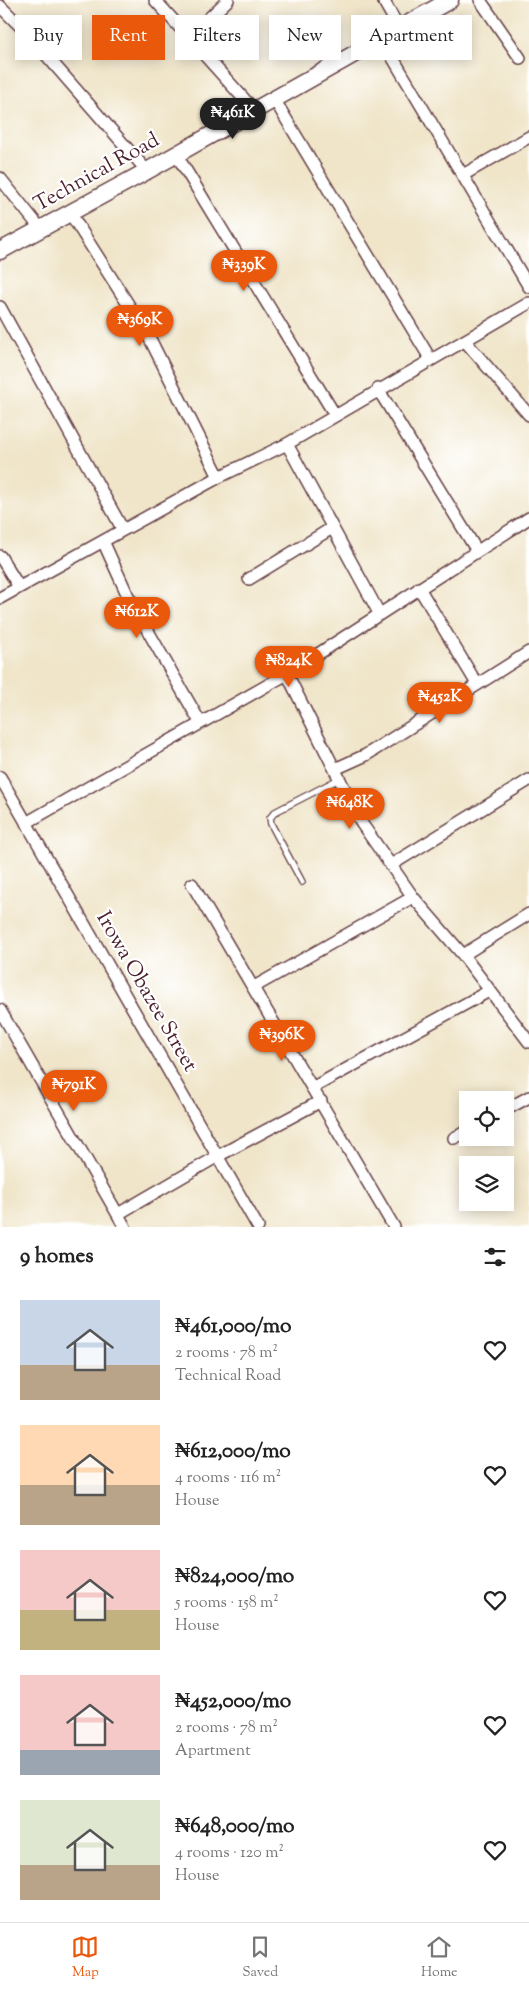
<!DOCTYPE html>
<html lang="en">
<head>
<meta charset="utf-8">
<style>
  :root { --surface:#fff; --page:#f2f2f2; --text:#222; --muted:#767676; --line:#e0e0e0; --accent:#ea580c }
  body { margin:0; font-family:"Sorts Mill Goudy",serif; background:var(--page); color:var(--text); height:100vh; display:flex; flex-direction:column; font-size:19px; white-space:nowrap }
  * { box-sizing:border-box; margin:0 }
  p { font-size:16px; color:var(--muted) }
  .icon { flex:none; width:28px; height:28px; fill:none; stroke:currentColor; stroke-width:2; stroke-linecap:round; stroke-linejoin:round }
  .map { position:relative; height:1227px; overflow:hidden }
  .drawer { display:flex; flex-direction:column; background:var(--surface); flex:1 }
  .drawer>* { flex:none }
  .banner { position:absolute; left:15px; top:15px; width:500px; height:45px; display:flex; gap:10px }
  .fabs { position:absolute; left:459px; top:1091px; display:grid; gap:10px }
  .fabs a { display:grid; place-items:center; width:55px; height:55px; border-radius:0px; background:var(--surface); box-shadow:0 2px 12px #0003; font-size:25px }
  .price { position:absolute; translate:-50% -42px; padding:0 11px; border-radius:18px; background:var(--accent); color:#fff; font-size:16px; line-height:32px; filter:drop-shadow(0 1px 2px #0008) }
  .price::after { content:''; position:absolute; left:50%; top:30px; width:15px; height:11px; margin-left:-8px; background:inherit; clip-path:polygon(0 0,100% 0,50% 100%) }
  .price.active { background:#222; color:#fff }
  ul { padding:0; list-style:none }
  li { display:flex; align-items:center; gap:15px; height:125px; padding:0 20px }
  li span { display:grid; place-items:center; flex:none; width:140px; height:100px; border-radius:0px; color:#555 }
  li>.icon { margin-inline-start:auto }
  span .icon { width:60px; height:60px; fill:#fffc; stroke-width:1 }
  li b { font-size:21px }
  h2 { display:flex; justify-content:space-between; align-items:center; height:60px; padding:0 20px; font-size:21px }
  .pill { padding:0 18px; border-radius:0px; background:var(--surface); box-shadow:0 2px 12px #0003; font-size:18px; line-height:45px }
  .pill.active { background:var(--accent); color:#fff }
  .tab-bar { display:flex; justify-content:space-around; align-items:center; height:70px; border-top:1px solid var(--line); background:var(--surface); font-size:14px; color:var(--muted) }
  .tab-bar a { display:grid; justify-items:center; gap:2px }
  .tab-bar .active { color:var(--accent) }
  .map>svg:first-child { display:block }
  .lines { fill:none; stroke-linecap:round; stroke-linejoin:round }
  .lane-casing { stroke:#633d43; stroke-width:8 }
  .street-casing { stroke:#633d43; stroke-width:14 }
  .secondary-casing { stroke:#633d43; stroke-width:19 }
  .lane { stroke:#fff; stroke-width:5.5 }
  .street { stroke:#fff; stroke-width:11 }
  .secondary { stroke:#fff; stroke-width:16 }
  .labels { text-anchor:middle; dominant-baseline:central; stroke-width:4.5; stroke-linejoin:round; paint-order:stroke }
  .street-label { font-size:21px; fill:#4a1f2b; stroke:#fff }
</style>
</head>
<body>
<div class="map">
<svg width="529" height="1227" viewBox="0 0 529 1227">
  <rect width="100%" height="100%" fill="#fff"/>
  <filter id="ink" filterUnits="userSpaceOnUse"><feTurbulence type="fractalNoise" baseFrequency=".02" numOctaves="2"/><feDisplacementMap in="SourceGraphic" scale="10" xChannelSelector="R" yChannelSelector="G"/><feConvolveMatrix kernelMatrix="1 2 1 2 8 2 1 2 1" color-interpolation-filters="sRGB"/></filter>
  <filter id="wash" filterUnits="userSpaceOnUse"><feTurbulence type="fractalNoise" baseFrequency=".0096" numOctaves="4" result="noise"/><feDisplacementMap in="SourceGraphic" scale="20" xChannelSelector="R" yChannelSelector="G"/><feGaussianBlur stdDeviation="1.12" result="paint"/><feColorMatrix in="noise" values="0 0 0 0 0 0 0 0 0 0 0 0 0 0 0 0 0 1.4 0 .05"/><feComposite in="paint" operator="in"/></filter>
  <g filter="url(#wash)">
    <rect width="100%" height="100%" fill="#f0e5c9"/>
  </g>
  <g filter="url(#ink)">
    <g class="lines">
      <!-- lane casing -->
      <g class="lane-casing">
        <path id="lane" d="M302,882l-31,-58 -1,-6 5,-6 64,-33"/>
      </g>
      <!-- street casing -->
      <g class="street-casing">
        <path id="street" d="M155,0l99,110
          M383,0l16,28
          M480,0l40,58
          M0,6l26,26 121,139
          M189,37l39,-37
          M381,38l148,249
          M274,99l157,261
          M176,154l159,261
          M463,175l66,-38
          M0,178l40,50
          M70,213l79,124 70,140
          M0,307l123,223
          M465,341l64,74
          M378,389l99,162
          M287,444l92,169
          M103,541l25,55 72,126
          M0,556l19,31
          M249,579l83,-51
          M419,588l58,96
          M0,598l219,-121 68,-33 242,-141
          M287,674l75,150 51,73 50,58 66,87
          M335,769l31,-14 163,-103
          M0,777l258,450
          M26,823l261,-149 242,-156
          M391,865l138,-85
          M192,884l202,343
          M463,955l66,-41
          M254,987l159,-90
          M0,1010l125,217
          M312,1088l177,-97
          M505,1110l24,-13
          M454,1138l14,-7
          M118,1214l100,-58 103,-55"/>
      </g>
      <!-- secondary casing -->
      <g class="secondary-casing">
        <path id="secondary" d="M0,251l147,-80 303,-171"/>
      </g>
      <!-- lane -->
      <use href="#lane" class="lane"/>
      <!-- street -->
      <use href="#street" class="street"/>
      <!-- secondary -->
      <use href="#secondary" class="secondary"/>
    </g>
  </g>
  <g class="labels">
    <!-- street labels -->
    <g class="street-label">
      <text transform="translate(97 173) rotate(-29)">Technical Road</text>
      <text transform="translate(146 992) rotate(60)">Irowa Obazee Street</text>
    </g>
  </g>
</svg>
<div class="fabs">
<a><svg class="icon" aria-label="locate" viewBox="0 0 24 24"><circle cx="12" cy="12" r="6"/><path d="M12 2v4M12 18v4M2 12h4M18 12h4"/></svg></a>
<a><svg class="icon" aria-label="layers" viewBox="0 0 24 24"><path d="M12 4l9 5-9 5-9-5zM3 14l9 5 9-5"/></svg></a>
</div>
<b class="price active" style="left:233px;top:140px">₦461K</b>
<b class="price" style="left:244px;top:292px">₦339K</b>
<b class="price" style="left:140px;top:347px">₦369K</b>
<b class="price" style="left:137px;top:639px">₦612K</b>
<b class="price" style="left:289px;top:688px">₦824K</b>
<b class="price" style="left:440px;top:724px">₦452K</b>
<b class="price" style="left:350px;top:830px">₦648K</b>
<b class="price" style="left:282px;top:1062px">₦396K</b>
<b class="price" style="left:74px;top:1112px">₦791K</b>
<div class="banner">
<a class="pill">Buy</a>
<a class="pill active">Rent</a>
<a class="pill">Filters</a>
<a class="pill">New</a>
<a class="pill">Apartment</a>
</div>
</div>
<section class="drawer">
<h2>9 homes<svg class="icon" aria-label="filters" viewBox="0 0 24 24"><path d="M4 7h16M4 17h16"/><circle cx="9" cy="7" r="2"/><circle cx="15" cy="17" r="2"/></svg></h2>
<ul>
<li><span style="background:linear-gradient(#c9d6e8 65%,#b9a48a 0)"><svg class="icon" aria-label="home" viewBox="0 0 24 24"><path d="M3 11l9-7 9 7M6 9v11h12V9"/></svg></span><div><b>₦461,000/mo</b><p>2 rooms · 78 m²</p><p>Technical Road</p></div><svg class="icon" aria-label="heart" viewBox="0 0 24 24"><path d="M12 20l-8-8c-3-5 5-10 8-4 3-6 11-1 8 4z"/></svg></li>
<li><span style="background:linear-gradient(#ffd9b3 60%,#b9a48a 0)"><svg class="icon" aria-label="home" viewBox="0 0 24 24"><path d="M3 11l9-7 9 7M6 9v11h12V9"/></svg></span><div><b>₦612,000/mo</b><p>4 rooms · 116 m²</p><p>House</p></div><svg class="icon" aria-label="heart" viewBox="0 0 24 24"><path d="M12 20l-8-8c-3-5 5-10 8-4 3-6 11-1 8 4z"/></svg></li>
<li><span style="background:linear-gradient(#f6c9c9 60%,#c2b280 0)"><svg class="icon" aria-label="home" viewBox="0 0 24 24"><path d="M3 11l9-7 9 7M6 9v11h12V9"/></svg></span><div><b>₦824,000/mo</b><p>5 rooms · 158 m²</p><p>House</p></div><svg class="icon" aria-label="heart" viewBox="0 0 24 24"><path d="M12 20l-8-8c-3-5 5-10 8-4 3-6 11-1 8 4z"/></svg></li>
<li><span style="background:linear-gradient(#f6c9c9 75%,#9aa5b1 0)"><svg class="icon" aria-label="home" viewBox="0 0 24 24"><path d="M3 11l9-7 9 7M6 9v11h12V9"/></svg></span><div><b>₦452,000/mo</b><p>2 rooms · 78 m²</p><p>Apartment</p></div><svg class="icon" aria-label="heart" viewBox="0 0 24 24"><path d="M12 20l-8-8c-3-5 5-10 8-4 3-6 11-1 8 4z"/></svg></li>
<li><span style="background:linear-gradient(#dfe7d0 65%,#b9a48a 0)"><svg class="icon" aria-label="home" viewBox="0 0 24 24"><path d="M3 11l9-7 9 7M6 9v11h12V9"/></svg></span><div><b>₦648,000/mo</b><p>4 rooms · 120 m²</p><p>House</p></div><svg class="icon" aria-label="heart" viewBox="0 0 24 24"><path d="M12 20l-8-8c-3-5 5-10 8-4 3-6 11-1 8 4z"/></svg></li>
</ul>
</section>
<nav class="tab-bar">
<a class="active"><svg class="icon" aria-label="map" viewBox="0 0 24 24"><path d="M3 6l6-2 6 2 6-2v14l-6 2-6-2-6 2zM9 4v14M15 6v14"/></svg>Map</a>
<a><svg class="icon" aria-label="saved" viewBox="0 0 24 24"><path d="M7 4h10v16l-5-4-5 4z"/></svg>Saved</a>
<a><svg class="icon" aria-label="home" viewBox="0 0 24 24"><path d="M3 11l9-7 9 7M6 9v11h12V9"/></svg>Home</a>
</nav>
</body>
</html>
